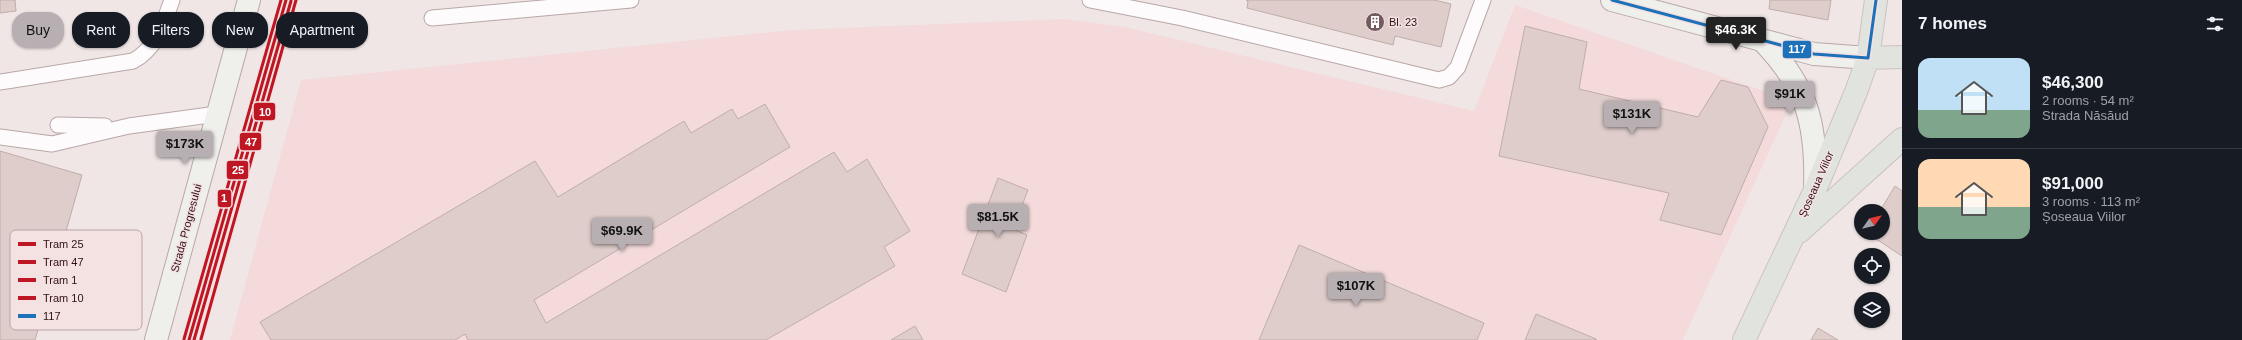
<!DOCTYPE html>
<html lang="en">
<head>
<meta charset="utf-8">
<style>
  :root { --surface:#171b24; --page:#242831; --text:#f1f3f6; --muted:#9ea1a6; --line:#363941; --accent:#b8afb2 }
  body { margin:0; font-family:Arial,sans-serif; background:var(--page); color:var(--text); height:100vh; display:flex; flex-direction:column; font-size:15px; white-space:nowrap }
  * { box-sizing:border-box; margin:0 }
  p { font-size:13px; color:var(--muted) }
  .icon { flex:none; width:22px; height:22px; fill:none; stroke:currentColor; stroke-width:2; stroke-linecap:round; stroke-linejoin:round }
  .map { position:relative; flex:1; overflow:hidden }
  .sheet { display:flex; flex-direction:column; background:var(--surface); width:340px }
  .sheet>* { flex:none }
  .top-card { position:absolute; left:12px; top:12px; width:380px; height:36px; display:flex; gap:8px }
  .needle { width:26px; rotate:56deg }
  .tools { position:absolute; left:1854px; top:204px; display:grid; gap:8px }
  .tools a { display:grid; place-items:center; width:36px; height:36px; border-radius:50%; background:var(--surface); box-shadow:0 1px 3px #0004; font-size:20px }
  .price { position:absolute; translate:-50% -34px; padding:0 9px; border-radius:4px; background:var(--accent); color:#111; font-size:13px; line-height:26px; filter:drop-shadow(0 1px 2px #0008) }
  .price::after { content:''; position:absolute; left:50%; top:24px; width:12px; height:9px; margin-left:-6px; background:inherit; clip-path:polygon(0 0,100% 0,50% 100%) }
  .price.current { background:#222; color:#fff }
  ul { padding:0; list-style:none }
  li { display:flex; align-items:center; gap:12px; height:100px; padding:0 16px }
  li+li { border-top:1px solid var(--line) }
  li span { display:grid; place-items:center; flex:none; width:112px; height:80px; border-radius:12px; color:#555 }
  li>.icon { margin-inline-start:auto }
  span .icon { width:48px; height:48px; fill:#fffc; stroke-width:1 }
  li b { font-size:17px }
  h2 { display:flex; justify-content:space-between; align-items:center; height:48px; padding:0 16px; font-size:17px }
  .pill { padding:0 14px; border-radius:16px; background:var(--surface); box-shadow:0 1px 3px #0004; font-size:14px; line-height:36px }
  .pill.current { background:var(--accent); color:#111 }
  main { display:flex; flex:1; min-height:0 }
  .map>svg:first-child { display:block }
  .built { fill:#f4dadb }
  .building { fill:#decdca; stroke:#c0adaa }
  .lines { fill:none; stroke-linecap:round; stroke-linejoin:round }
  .lane-casing { stroke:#baa7a8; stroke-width:17 }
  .secondary-casing { stroke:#baa7a8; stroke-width:24 }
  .primary-casing { stroke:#ccc2c3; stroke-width:24 }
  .lane { stroke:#fdfbfb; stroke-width:15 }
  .secondary { stroke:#efefec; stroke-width:22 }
  .primary { stroke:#e1e3de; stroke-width:22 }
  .bus-1-casing { stroke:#f4e2e3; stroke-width:6 }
  .bus-1 { stroke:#1d71b8; stroke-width:3 }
  .tram-1-casing { stroke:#f4e2e3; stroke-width:6 }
  .tram-2-casing { stroke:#f4e2e3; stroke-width:6 }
  .tram-3-casing { stroke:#f4e2e3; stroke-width:6 }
  .tram-4-casing { stroke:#f4e2e3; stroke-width:6 }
  .tram-1 { stroke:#be1622; stroke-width:3 }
  .tram-2 { stroke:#be1622; stroke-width:3 }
  .tram-3 { stroke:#be1622; stroke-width:3 }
  .tram-4 { stroke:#be1622; stroke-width:3 }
  .labels { text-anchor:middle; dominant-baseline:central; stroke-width:3; stroke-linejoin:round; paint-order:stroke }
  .poi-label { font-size:11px; fill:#2f1014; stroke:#f4e2e3; text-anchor:start }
  .street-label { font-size:11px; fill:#2f1014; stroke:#f4e2e3 }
  .key { fill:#f4e2e3; stroke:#b9a3a5; stroke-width:1 }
  .key-label { font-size:11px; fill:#2f1014 }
  .line-badge { stroke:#f4e2e3; stroke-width:1.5 }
  .badge-label { font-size:11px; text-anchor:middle; font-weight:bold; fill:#fff }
</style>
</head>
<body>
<main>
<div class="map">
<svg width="1902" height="340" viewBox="0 0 1902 340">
  <rect width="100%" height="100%" fill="#f0e6e6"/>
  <!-- built -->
  <path class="built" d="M1515,5l277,96 -109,239h-1453l71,-260 491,-50 272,-11 61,8 349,84z"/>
  <!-- building -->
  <path class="building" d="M0,0h15l1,11 -16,2z
    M1246,0h188l17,4 -10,43 -46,-11 -2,9 -146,-37 1,-7z
    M1770,0h61l-3,20 -59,-11z
    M1525,26l62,16 -8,47 119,28 23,-37 27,7 20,40 -47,108 -61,-15 9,-27 -170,-37z
    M765,104l25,43 -256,153 12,23 288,-171 13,20 20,-13 43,72 -26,16 11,19 -129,74h-298l-3,-6 -10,6h-184l-11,-18 275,-161 23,36 126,-76 7,12 41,-24 6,10z
    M0,151l82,24 -47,165h-35z
    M998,178l30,12 -15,39 14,6 -21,57 -44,-18z
    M1895,186l7,5v65l-35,-23h16v-22h-3z
    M1299,245l185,78 -7,17h-218z
    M1536,314l60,25v1h-71z
    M915,326l8,14h-32z
    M1818,328l20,12h-27z"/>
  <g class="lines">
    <!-- lane casing -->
    <g class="lane-casing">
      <path id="lane" d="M1090,0l92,18 257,62 10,-3 9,-10 25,-67
        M432,18l199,-18
        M0,82l133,-21c24,-13 30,-37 39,-61
        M58,125l47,1
        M0,137l52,7 77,-18 88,-12"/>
    </g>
    <!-- secondary casing -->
    <g class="secondary-casing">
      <path id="secondary" d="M1612,0l202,54 54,4
        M1762,40c46,47 55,85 53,149
        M156,340l93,-340"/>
    </g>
    <!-- primary casing -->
    <g class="primary-casing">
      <path id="primary" d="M1868,58l34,-1
        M1799,232l103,-93
        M1744,340l71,-150 41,-98 12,-34 8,-58"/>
    </g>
    <!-- lane -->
    <use href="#lane" class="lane"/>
    <!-- secondary -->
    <use href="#secondary" class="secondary"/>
    <!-- primary -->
    <use href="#primary" class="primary"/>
    <!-- bus-1 casing -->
    <g class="bus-1-casing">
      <path id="bus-1" d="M1612,0l202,54 54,4
        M1868,58l8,-58"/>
    </g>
    <!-- bus-1 -->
    <use href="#bus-1" class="bus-1"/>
    <!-- tram-1 casing -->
    <g class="tram-1-casing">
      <path id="tram-1" d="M189,340l97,-340"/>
    </g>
    <!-- tram-2 casing -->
    <g class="tram-2-casing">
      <path id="tram-2" d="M194,340l97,-339"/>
    </g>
    <!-- tram-3 casing -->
    <g class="tram-3-casing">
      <path id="tram-3" d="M184,339l97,-339"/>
    </g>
    <!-- tram-4 casing -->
    <g class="tram-4-casing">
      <path id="tram-4" d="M201,339l95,-339"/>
    </g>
    <!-- tram-1 -->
    <use href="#tram-1" class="tram-1"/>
    <!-- tram-2 -->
    <use href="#tram-2" class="tram-2"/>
    <!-- tram-3 -->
    <use href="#tram-3" class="tram-3"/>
    <!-- tram-4 -->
    <use href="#tram-4" class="tram-4"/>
  </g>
  <!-- icons -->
  <defs>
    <g id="building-disc" transform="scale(1)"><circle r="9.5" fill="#735b5e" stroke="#f4e2e3"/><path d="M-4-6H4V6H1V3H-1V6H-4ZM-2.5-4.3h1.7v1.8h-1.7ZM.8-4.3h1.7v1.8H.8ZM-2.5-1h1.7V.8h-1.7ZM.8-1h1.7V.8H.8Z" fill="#fff"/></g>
  </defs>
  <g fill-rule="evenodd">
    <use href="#building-disc" x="1375" y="22"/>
  </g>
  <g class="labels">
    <!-- poi labels -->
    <g class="poi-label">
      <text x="1389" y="22">Bl. 23</text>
    </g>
    <!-- street labels -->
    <g class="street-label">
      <text transform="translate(1816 184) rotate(-66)">Șoseaua Viilor</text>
      <text transform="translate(186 228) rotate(-75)">Strada Progresului</text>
    </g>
  </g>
  <!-- legend -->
  <rect x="10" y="230" width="132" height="100" rx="6" class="key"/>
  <rect x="18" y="242" width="18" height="4" fill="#be1622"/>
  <rect x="18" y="260" width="18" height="4" fill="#be1622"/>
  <rect x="18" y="278" width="18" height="4" fill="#be1622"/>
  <rect x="18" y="296" width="18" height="4" fill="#be1622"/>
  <rect x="18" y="314" width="18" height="4" fill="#1d71b8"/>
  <g class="key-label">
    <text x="43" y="248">Tram 25</text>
    <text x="43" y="266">Tram 47</text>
    <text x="43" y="284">Tram 1</text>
    <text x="43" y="302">Tram 10</text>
    <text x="43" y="320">117</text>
  </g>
  <g class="line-badge">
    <rect x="1782" y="40" width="30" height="19" rx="4" fill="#1d71b8"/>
    <rect x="253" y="102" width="23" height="19" rx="4" fill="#be1622"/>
    <rect x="239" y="132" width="23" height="19" rx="4" fill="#be1622"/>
    <rect x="226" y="160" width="23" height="20" rx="4" fill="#be1622"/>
    <rect x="217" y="189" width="15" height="19" rx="4" fill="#be1622"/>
  </g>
  <g class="badge-label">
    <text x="1797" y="53">117</text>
    <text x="265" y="116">10</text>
    <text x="251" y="146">47</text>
    <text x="238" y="174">25</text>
    <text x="224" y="202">1</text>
  </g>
</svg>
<div class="tools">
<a><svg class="needle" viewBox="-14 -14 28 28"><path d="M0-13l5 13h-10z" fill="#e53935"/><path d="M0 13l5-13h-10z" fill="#9ea1a6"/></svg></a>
<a><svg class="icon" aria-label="locate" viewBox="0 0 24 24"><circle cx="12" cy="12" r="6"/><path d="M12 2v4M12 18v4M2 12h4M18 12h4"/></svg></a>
<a><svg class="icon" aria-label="layers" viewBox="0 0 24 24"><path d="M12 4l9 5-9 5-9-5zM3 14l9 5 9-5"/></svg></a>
</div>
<b class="price current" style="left:1736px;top:51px">$46.3K</b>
<b class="price" style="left:1790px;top:115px">$91K</b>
<b class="price" style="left:1632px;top:135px">$131K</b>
<b class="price" style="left:185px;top:165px">$173K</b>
<b class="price" style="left:998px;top:238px">$81.5K</b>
<b class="price" style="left:622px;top:252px">$69.9K</b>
<b class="price" style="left:1356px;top:307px">$107K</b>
<div class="top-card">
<a class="pill current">Buy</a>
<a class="pill">Rent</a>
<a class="pill">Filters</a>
<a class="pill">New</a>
<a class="pill">Apartment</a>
</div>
</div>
<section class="sheet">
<h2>7 homes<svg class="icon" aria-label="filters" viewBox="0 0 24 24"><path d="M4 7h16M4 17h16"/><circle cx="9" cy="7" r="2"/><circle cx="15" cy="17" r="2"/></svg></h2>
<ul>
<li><span style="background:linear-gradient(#bfe0f5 65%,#7fa58c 0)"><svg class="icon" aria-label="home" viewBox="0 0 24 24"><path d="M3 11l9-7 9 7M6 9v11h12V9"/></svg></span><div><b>$46,300</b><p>2 rooms · 54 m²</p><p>Strada Năsăud</p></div></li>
<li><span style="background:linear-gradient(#ffd9b3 60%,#7fa58c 0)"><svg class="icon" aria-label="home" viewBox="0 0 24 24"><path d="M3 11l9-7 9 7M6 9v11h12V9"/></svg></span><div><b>$91,000</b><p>3 rooms · 113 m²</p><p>Șoseaua Viilor</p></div></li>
</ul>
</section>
</main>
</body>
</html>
